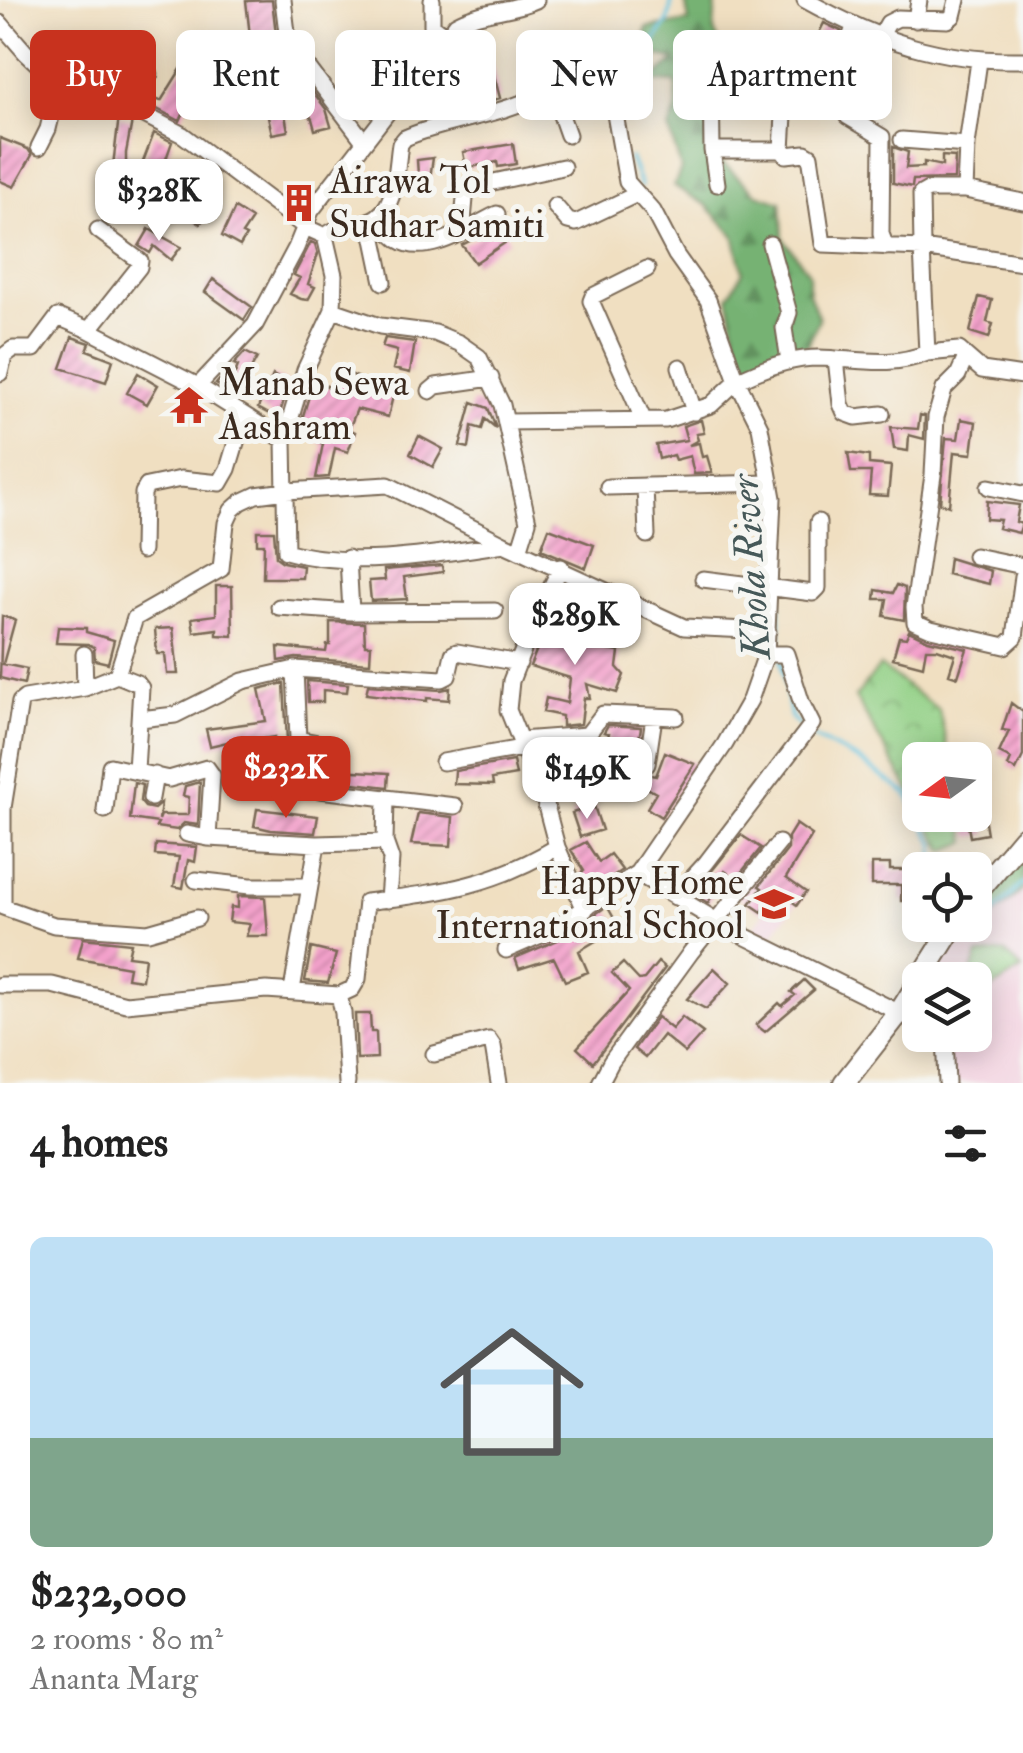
<!DOCTYPE html>
<html lang="en">
<head>
<meta charset="utf-8">
<style>
  :root { --surface:#fff; --page:#f2f2f2; --text:#222; --muted:#767676; --accent:#c8321e }
  body { margin:0; font-family:"IM FELL Double Pica",serif; background:var(--page); color:var(--text); height:100vh; display:flex; flex-direction:column; font-size:38px; white-space:nowrap }
  * { box-sizing:border-box; margin:0 }
  p { font-size:32px; color:var(--muted) }
  .icon { flex:none; width:55px; height:55px; fill:none; stroke:currentColor; stroke-width:2; stroke-linecap:round; stroke-linejoin:round }
  .map { position:relative; height:1083px; overflow:hidden }
  .side { display:flex; flex-direction:column; background:var(--surface); flex:1 }
  .side>* { flex:none }
  .banner { position:absolute; left:30px; top:30px; width:965px; height:90px; display:flex; gap:20px }
  .needle { width:65px; rotate:255deg }
  .tools { position:absolute; left:902px; top:742px; display:grid; gap:20px }
  .tools a { display:grid; place-items:center; width:90px; height:90px; border-radius:15px; background:var(--surface); box-shadow:0 5px 25px #0003; font-size:50px }
  .price { position:absolute; translate:-50% -85px; padding:0 22px; border-radius:20px; background:#fff; color:#222; font-size:32px; line-height:65px; filter:drop-shadow(0 2px 5px #0008) }
  .price::after { content:''; position:absolute; left:50%; top:60px; width:30px; height:22px; margin-left:-15px; background:inherit; clip-path:polygon(0 0,100% 0,50% 100%) }
  .price.active { background:var(--accent); color:#fff }
  ul { padding:0; list-style:none }
  li { display:grid; align-content:center; gap:20px; height:530px; padding:0 30px }
  li span { display:grid; place-items:center; height:310px; border-radius:15px; color:#555 }
  li>.icon { margin-inline-start:auto }
  span .icon { width:180px; height:180px; fill:#fffc; stroke-width:1 }
  li b { font-size:42px }
  h2 { display:flex; justify-content:space-between; align-items:center; height:120px; padding:0 30px; font-size:42px }
  .pill { padding:0 35px; border-radius:15px; background:var(--surface); box-shadow:0 5px 25px #0003; font-size:35px; line-height:90px }
  .pill.active { background:var(--accent); color:#fff }
  .map>svg:first-child { display:block }
  .built { fill:#f3cfdf }
  .forest { fill:url(#forest-firs); stroke:#586e48; stroke-width:2.5 }
  .park { fill:url(#park-crowns); stroke:#677d52; stroke-width:2.5 }
  .lines { fill:none; stroke-linecap:round; stroke-linejoin:round }
  .stream { stroke:#61c3df; stroke-width:4 }
  .building { fill:url(#building-hatch) }
  .minor-casing { stroke:#7a6957; stroke-width:19 }
  .major-casing { stroke:#7a6957; stroke-width:24 }
  .minor { stroke:#fff; stroke-width:15 }
  .major { stroke:#fff; stroke-width:20 }
  .labels { text-anchor:middle; dominant-baseline:central; stroke-width:10; stroke-linejoin:round; paint-order:stroke }
  .poi-label { font-size:38px; fill:#3b2a1e; stroke:#f6f6f2; text-anchor:start }
  .water-label { font-size:40px; font-style:italic; fill:#465858; stroke:#f6f6f2 }
</style>
</head>
<body>
<div class="map">
<svg width="1023" height="1083" viewBox="0 0 1023 1083">
  <defs>
    <pattern id="forest-firs" width="22" height="20" patternUnits="userSpaceOnUse" patternTransform="scale(2.5)"><rect width="22" height="20" fill="#76b273"/><path d="M5 1l3.5 6h-7zM16 11l3.5 6h-7z" fill="#62915e"/></pattern>
    <pattern id="park-crowns" width="20" height="18" patternUnits="userSpaceOnUse" patternTransform="scale(2.5)"><rect width="20" height="18" fill="#93d086"/><path d="M2 6a3 3 0 1 1 6 0M12 15a3 3 0 1 1 6 0" fill="none" stroke="#79a96d"/></pattern>
    <pattern id="building-hatch" width="6" height="6" patternUnits="userSpaceOnUse" patternTransform="scale(2.5)"><rect width="6" height="6" fill="#f3a1cb"/><path d="M-1 1l2-2M0 6l6-6M5 7l2-2" fill="none" stroke="#c683a4"/></pattern>
  </defs>
  <rect width="100%" height="100%" fill="#f6f6f2"/>
  <filter id="ink" filterUnits="userSpaceOnUse"><feTurbulence type="fractalNoise" baseFrequency=".01" numOctaves="2"/><feDisplacementMap in="SourceGraphic" scale="20" xChannelSelector="R" yChannelSelector="G"/><feConvolveMatrix kernelMatrix="1 2 1 2 8 2 1 2 1" color-interpolation-filters="sRGB"/></filter>
  <filter id="wash" filterUnits="userSpaceOnUse"><feTurbulence type="fractalNoise" baseFrequency=".0048" numOctaves="4" result="noise"/><feDisplacementMap in="SourceGraphic" scale="40" xChannelSelector="R" yChannelSelector="G"/><feGaussianBlur stdDeviation="2.25" result="paint"/><feColorMatrix in="noise" values="0 0 0 0 0 0 0 0 0 0 0 0 0 0 0 0 0 1.4 0 .05"/><feComposite in="paint" operator="in"/></filter>
  <g filter="url(#wash)">
    <rect width="100%" height="100%" fill="#f0dfc1"/>
    <!-- built -->
    <path class="built" d="M762,872l18,11 5,-7 21,16 -37,47 -17,-9 12,-17 -28,-17z
      M1023,890v193h-76l-1,-48h29v-55h-49l13,-18z"/>
    <!-- forest -->
    <path class="forest" d="M685,0h31l-2,31 21,45 -8,26 -15,13 -6,33 51,46 24,8 2,36 26,35v20l10,26 -11,26 -65,26 -15,-74 15,-25 -9,-37 -28,-30 -32,-19 7,-17 -12,-41 8,-20 -1,-25 -26,-2 25,-21 -36,-10 8,-22 42,-6z
      M1023,851v39l-50,44 -16,-5 3,-4h15v-20z"/>
    <!-- park -->
    <path class="park" d="M880,666l59,44 11,50h-30v48l-65,-111z
      M924,815h38l5,27 -23,9z
      M1005,952l17,17 -39,25 -8,-4v-10h-6l9,-25z"/>
    <g class="lines">
      <!-- stream -->
      <path class="stream" d="M623,114l-3,-22 48,-71 4,-21
        M630,158l11,28
        M695,269l20,30
        M722,317l22,56
        M747,382l17,37
        M777,477l5,23 -3,82
        M779,591l1,56
        M781,661l10,56 13,14
        M811,736l48,24 48,34 28,51 -2,25
        M967,942l56,-59"/>
    </g>
    <g id="blocks">
      <!-- building -->
      <path class="building" d="M272,0l4,34 -26,2 -4,-35z
        M824,23l17,8 -14,39 -15,-2 8,-25 -5,-2z
        M475,28l7,17 4,-1 14,54 -12,3 -16,-56 -13,7 -14,17 -6,-5 24,-31z
        M60,43l35,12 -5,16 -35,-12z
        M139,44l9,8 -6,14 -6,3 -14,24 -7,-2 -13,-11 6,-14 16,8z
        M282,51l44,58 5,17 -16,4 -3,-11 -12,-19 -4,1 -25,-47z
        M181,69l16,14 -17,38 -36,-19 4,-5 13,4z
        M279,83l9,48 -16,3 -10,-45z
        M119,116l13,5 -6,32v23l-14,-2z
        M154,133l18,9 -15,43 -21,-5z
        M0,138l28,11 4,6 -18,32 -14,-6z
        M513,144l3,20 -18,3 -1,-5 -31,6 -3,-16z
        M893,147l15,5 -2,16 18,-1v-5l18,4v-10l13,1 -1,22 -41,1 -1,7 -19,-4z
        M433,158l-5,34 -17,-3 2,-15 5,1 -1,-15z
        M166,197l28,12 6,-9 11,9 -11,15 -19,-14 -2,5 -17,-8z
        M235,208l17,11 -10,15 4,2 -6,10 -18,-10z
        M501,225l8,15 -34,23 -13,-18z
        M149,229l32,18 -10,13 -17,-14 -4,7 -11,-7z
        M311,242l4,2 3,10 -10,30 7,3 -7,13 -7,-1 -11,-5 10,-16 -6,-3z
        M213,279l39,28 -8,13 -39,-28z
        M979,297l13,3 -5,22 6,2 -4,14 -19,-6z
        M72,337l18,6 -3,7 26,10 -7,22 -45,-14z
        M385,338l30,4 -5,31 -17,-4 4,-18 -15,-4z
        M245,352l12,6 -13,24 6,3 -4,14 -30,-15 5,-6 10,6 7,-18 -4,-2z
        M339,369l20,9 -3,8 37,10 -5,21 -31,-8 -8,20 6,3 -7,20 -13,-4 -6,29 -13,1 7,-34 -8,-4 2,-3 -18,-8 15,-49 17,8z
        M138,373l20,12 -11,19 -20,-11z
        M273,375l16,9 -11,35 -20,-11z
        M472,402l16,6 8,20 -11,-9 -3,10 -10,-3 -3,22 -9,-2z
        M920,415l5,1 -1,23 -15,-4 -1,16 -14,-2 -3,-22 27,2z
        M961,419l15,3 -4,32 -18,-2 -5,54 -9,-3 6,-65 12,1z
        M701,420l3,13 -8,1 2,6 -9,5 10,-2 3,14 5,-1 5,17 -18,1 -4,-18 -15,4 -2,-5 -14,4 -3,-14 31,-5 -4,-14z
        M419,436l24,13 -10,18 -23,-13z
        M848,453l21,3v8l22,2 -3,30 -19,-1 2,-23h-20z
        M987,501l32,4 -3,17 6,2 -3,9 -21,-5 2,-8 -14,-1z
        M549,528l45,17 -8,23 -45,-19z
        M257,531h17l2,26 7,5 20,4 -1,12h-39l1,-34h-7z
        M949,558l42,13 -2,13 -42,-10z
        M442,565l1,7 -39,5 3,22 -36,2 -2,-20 16,-1 -1,-10z
        M897,585l8,3 -1,32 -20,-4 3,-17h-12l1,-9 17,3z
        M216,586h16l1,50 -16,-1v-6l-23,3 -2,-14 24,-3z
        M553,610l18,3 -5,29 53,10 -2,15 7,8 -7,18 -30,-9 3,14h-6l-3,26 -19,2v-10l-19,-4 3,-14 21,5 3,-25 -40,-12z
        M2,616l13,4 -12,44 24,5 -3,15 -24,-6z
        M330,622l34,1 1,22h6l-1,18 -74,-5 -17,3 -1,-14 48,5 1,-7h3z
        M58,627l28,1v4l28,8 -6,23 -13,-3 -1,-13 -6,-3 -32,-1z
        M173,628l5,46h-11l-2,-20h-8l-2,-25z
        M909,631l19,9 39,9 -9,28 -9,-3 6,-19 -18,-6h-11l-3,17 -30,-8 6,-21 7,1z
        M307,681l41,3 -1,8 -24,-2v12h-15z
        M284,683l3,59 5,6 10,3 -1,21 -30,-3 3,-32 -33,6 -1,-4 -30,7 -4,-17 60,-8 -7,-32z
        M368,685l73,5 9,-2 -1,12 -22,-2v3l-61,-7z
        M1011,703l12,9v44l-7,14 -8,-4 3,-7 -12,-6 10,-22 -7,-1z
        M608,725l33,2 -5,32 -17,-9 3,-6 -15,-3 2,-8 -5,-1z
        M665,752l30,12 -34,53 -14,-9 9,-15 -20,-11 5,-9 15,3z
        M513,761l3,14 -24,4 1,6 -39,-1 1,-13z
        M337,770l52,3 -1,14 -52,-6z
        M200,782l-2,43 -14,-2 -7,7 -21,-3 2,-4 -28,-4 4,-36 8,2 -2,16 5,6 9,2 7,-6 -2,17 2,-5h27l1,-18 -6,-1 2,-10z
        M980,791l7,43 -17,3 -4,-22h9v-23z
        M594,806l8,24 -22,7 -8,-24z
        M257,809l61,7 -3,17 -44,-3 -17,-4z
        M418,813l35,4 -2,29 -40,-2z
        M796,824l16,11 -26,43 20,14 -9,13 -21,-15 -14,22 -12,-8 12,-16 -3,-2 29,-37v-12z
        M741,835l20,13 -25,31 -11,-8 -17,32 -15,-9z
        M586,842l13,20 11,-8 12,16 -33,22 -8,-19 3,-2 -13,-21z
        M156,844l41,3 -2,15 -7,-2 -5,28 -9,-2 5,-29 -24,-2z
        M872,864h18v6h23v31h-12v-16h-29z
        M238,896l27,1 3,39h-22l4,-12 -21,-2 2,-15 7,1z
        M607,906l12,21 -40,24 9,21 -23,9 -11,-23 -35,11 -4,-11 43,-18z
        M83,938l48,5 -3,13 17,2 -3,22 -15,-2 2,-11 -51,-9z
        M311,948l25,6 -8,29 -23,-2z
        M658,962l7,6 -72,95 -16,-15 52,-57 -17,-18 11,-10 16,17 5,-1z
        M714,968l16,15 -24,26 -19,-10z
        M804,980l10,10 -49,42 -9,-7 23,-22 3,3 13,-11 -4,-3z
        M355,1014h15l1,18h5l1,26 -20,1z
        M657,1017l15,12 10,-12 21,16 -18,20 -22,-18 -18,23 -11,-9z"/>
    </g>
  </g>
  <g filter="url(#ink)">
    <use href="#blocks" fill-opacity="0" stroke="#7a6957" stroke-width="2.5"/>
    <g class="lines">
      <!-- minor casing -->
      <g class="minor-casing">
        <path id="minor" d="M283,0l5,41 75,99
          M432,0v26l14,10
          M805,0c72,40 135,62 218,60
          M916,20l3,-20
          M0,23l26,30 33,31 28,12 40,10 56,29 122,92 20,9 9,39 -1,35 47,16 55,7 24,10 20,14 23,48 26,117 -9,29
          M879,39l9,-16 10,-5 50,2 5,-4 4,-16
          M979,61l-12,84 -2,45 58,12
          M711,71l1,79 5,34
          M557,104l11,31
          M127,106l23,-32
          M559,109l53,-12 15,85 26,29 23,44 32,45 29,81c26,-13 53,-23 82,-23 38,1 72,10 108,-5
          M847,116l35,21 -1,97 5,13
          M902,140l65,5
          M39,147l9,-18 11,-45
          M712,150h70l4,5 19,-2 5,3 13,88 99,4 5,105 32,-3 23,20 41,6
          M782,150l4,-70 6,-4 42,6 20,-55
          M965,190h-37l-7,4 1,54 101,15
          M555,206l13,15 8,2 61,-29
          M375,218c8,7 16,16 24,22 28,18 73,-14 98,-26
          M370,220l13,62
          M98,230l42,31 -1,6 -50,63 109,56 86,54
          M462,231l4,-43 97,-21
          M325,236c14,-11 27,-10 44,-15 29,-10 27,-53 31,-77l5,-6c39,-18 93,-21 134,-43 27,-15 41,-39 75,-31
          M770,244l19,69 -5,15 5,33
          M333,310l-28,60 -21,70 2,111c65,19 152,3 218,-7
          M966,357l-8,18 -14,14 -8,28 -3,58 -19,132 1,15 16,7 74,17 10,-9 8,-61
          M836,359l5,45 4,9 11,4 26,-3
          M680,367l14,45
          M0,373l4,-17 9,-7h21l24,-32 31,13
          M198,386l57,-61 41,-77 15,-37 145,-187c25,-14 54,-12 80,-24
          M430,391l6,-5 55,-8
          M643,419l-52,-118 2,-5 54,-27
          M645,486l2,49
          M608,487l161,-4
          M989,487l34,7
          M142,551l1,-58 4,-7 34,-7 39,4 8,-14 16,-53
          M975,556l48,10
          M348,558l3,54
          M561,567l-28,57 -22,57 -3,29 37,92 12,45 28,63
          M703,579l110,14 5,-5v-66
          M279,607l72,5 144,-1
          M84,654l1,34
          M295,669l3,70 35,7
          M117,675l20,8 4,5 -5,82
          M140,719l35,-4 68,-34 52,-12 147,10 6,-3 5,-22 4,-2 62,11
          M520,740l67,-5 16,-21 73,3
          M443,762l79,-14
          M647,764l7,-47
          M295,787l91,11
          M151,798l4,-23
          M105,810l5,-44 59,13 38,-11 5,7 -4,63 109,6
          M187,834l21,4
          M385,842l1,-44 69,8
          M637,873l93,56 190,94
          M196,880l54,6h60l7,-42 68,-2 6,17 -3,41
          M675,897l31,-34 106,-139 -10,-20 -16,-50h-20
          M3,907v-99l17,-106 5,-4 60,-10 32,-13 18,-57 86,-49 5,-46 6,-13 9,-8 15,-7 30,-4 102,-6 116,59 180,83 84,4
          M3,907l51,18 94,7 49,-14
          M506,950l46,-20 85,-57 88,-129 25,-44 16,-46 7,-156 -13,-71 -23,-46 -26,24 -45,15 -160,2
          M0,985h52l74,19 140,-14 73,5
          M292,990l18,-104
          M339,995l13,-6 6,-10 8,-77c75,-10 124,-15 191,-55
          M339,995l4,18 4,70
          M945,1035l2,48
          M434,1054l55,-14 4,6 6,37
          M600,1083l11,-21 80,-110 88,-109"/>
      </g>
      <!-- major casing -->
      <g class="major-casing">
        <path id="major" d="M975,895l48,-57
          M844,1083l55,-70 55,-88"/>
      </g>
      <!-- minor -->
      <use href="#minor" class="minor"/>
      <!-- major -->
      <use href="#major" class="major"/>
    </g>
  </g>
  <!-- icons -->
  <defs>
    <g id="building-bare" transform="scale(3)"><path d="M-4-6H4V6H1V3H-1V6H-4ZM-2.5-4.3h1.7v1.8h-1.7ZM.8-4.3h1.7v1.8H.8ZM-2.5-1h1.7V.8h-1.7ZM.8-1h1.7V.8H.8Z" fill="#c8321e" stroke="#f6f6f2" stroke-width="2.5" paint-order="stroke"/></g>
    <g id="temple-bare" transform="scale(3)"><path d="M0-6L5-2H3V0L6.5 2.5H4V6H1.5V3h-3V6H-4V2.5H-6.5L-3 0V-2H-5Z" fill="#c8321e" stroke="#f6f6f2" stroke-width="2.5" paint-order="stroke"/></g>
    <g id="school-bare" transform="scale(3)"><path d="M0-5L7-2L0 1L-7-2ZM-4 1L0 2.5L4 1V4Q0 6-4 4Z" fill="#c8321e" stroke="#f6f6f2" stroke-width="2.5" paint-order="stroke"/></g>
  </defs>
  <g fill-rule="evenodd">
    <use href="#building-bare" x="299" y="203"/>
    <use href="#temple-bare" x="189" y="405"/>
    <use href="#school-bare" x="774" y="904"/>
  </g>
  <g class="labels">
    <!-- poi labels -->
    <g class="poi-label">
      <text x="329" y="181">Airawa Tol<tspan x="329" dy="44">Sudhar Samiti</tspan></text>
      <text x="219" y="383">Manab Sewa<tspan x="219" dy="44">Aashram</tspan></text>
      <text x="744" y="882" text-anchor="end">Happy Home<tspan x="744" dy="44">International School</tspan></text>
    </g>
    <!-- water labels -->
    <g class="water-label">
      <text transform="translate(751 567) rotate(-94)">Khola River</text>
    </g>
  </g>
</svg>
<div class="tools">
<a><svg class="needle" viewBox="-14 -14 28 28"><path d="M0-13l5 13h-10z" fill="#e53935"/><path d="M0 13l5-13h-10z" fill="#767676"/></svg></a>
<a><svg class="icon" aria-label="locate" viewBox="0 0 24 24"><circle cx="12" cy="12" r="6"/><path d="M12 2v4M12 18v4M2 12h4M18 12h4"/></svg></a>
<a><svg class="icon" aria-label="layers" viewBox="0 0 24 24"><path d="M12 4l9 5-9 5-9-5zM3 14l9 5 9-5"/></svg></a>
</div>
<b class="price" style="left:159px;top:244px">$328K</b>
<b class="price" style="left:575px;top:668px">$289K</b>
<b class="price active" style="left:286px;top:821px">$232K</b>
<b class="price" style="left:587px;top:822px">$149K</b>
<div class="banner">
<a class="pill active">Buy</a>
<a class="pill">Rent</a>
<a class="pill">Filters</a>
<a class="pill">New</a>
<a class="pill">Apartment</a>
</div>
</div>
<section class="side">
<h2>4 homes<svg class="icon" aria-label="filters" viewBox="0 0 24 24"><path d="M4 7h16M4 17h16"/><circle cx="9" cy="7" r="2"/><circle cx="15" cy="17" r="2"/></svg></h2>
<ul>
<li><span style="background:linear-gradient(#bfe0f5 65%,#7fa58c 0)"><svg class="icon" aria-label="home" viewBox="0 0 24 24"><path d="M3 11l9-7 9 7M6 9v11h12V9"/></svg></span><div><b>$232,000</b><p>2 rooms · 80 m²</p><p>Ananta Marg</p></div></li>
</ul>
</section>
</body>
</html>
